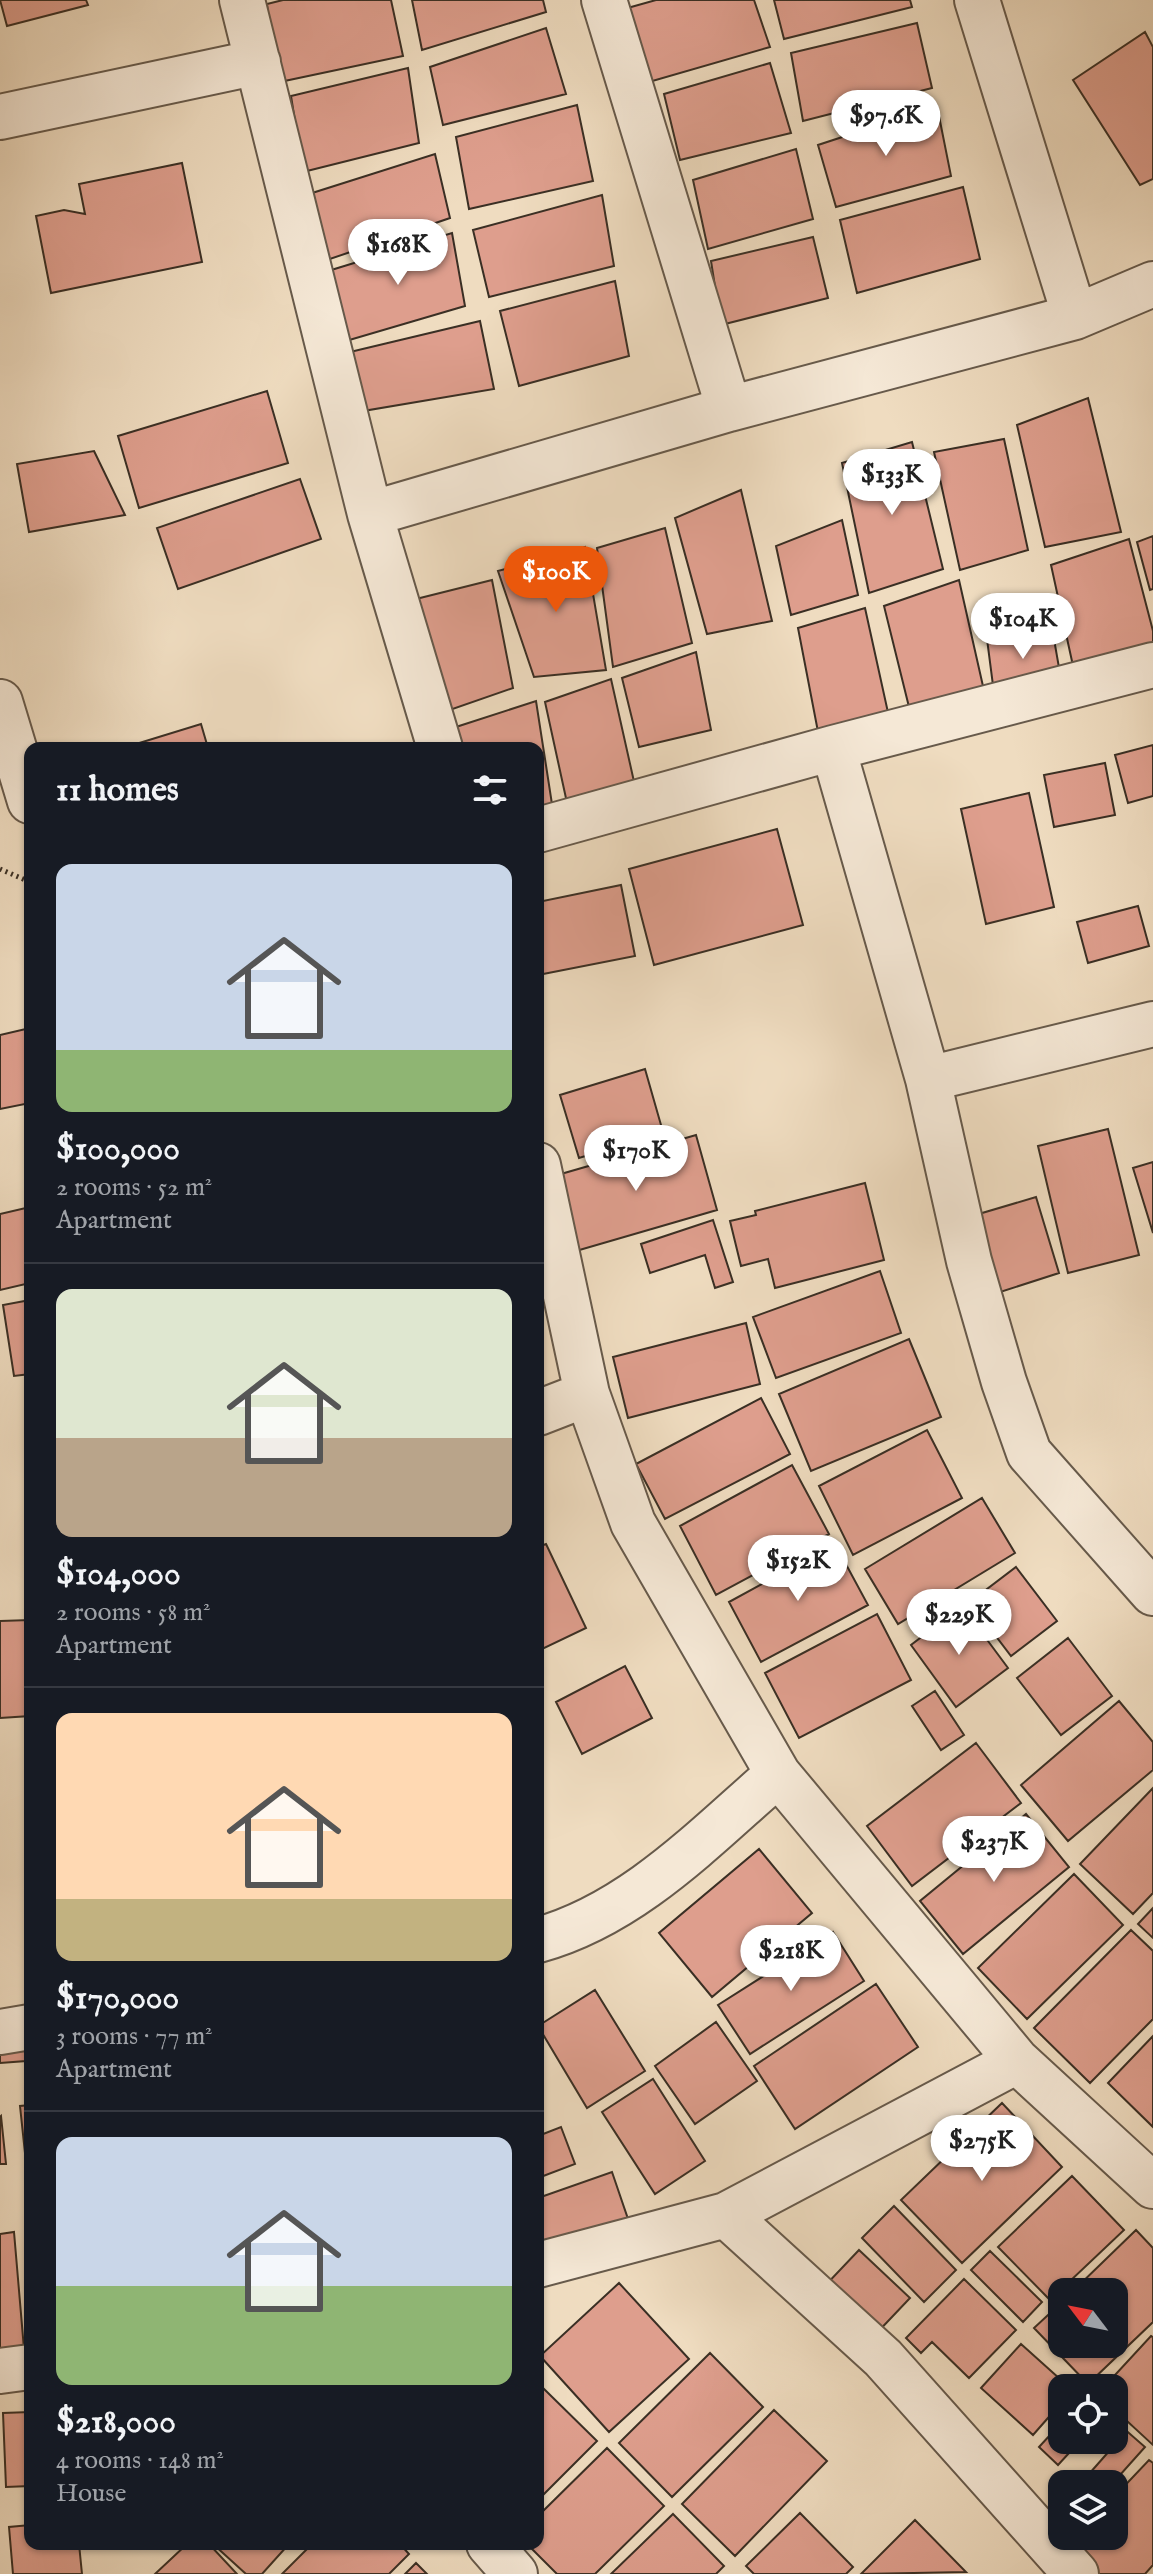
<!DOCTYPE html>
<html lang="en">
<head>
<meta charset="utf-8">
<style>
  :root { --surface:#171b24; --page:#20242c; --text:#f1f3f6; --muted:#9ea1a6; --line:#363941; --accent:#ea580c }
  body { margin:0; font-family:"IM FELL English",serif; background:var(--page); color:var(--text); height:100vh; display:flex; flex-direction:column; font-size:30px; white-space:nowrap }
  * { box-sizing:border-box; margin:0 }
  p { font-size:26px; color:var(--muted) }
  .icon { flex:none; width:44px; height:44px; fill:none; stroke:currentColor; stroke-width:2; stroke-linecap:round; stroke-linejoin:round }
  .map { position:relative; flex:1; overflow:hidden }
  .side { position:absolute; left:24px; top:742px; width:520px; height:1808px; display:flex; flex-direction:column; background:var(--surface); border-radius:16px; box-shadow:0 2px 6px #0004 }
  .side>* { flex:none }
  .needle { width:52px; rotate:302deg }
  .buttons { position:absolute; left:1048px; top:2278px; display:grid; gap:16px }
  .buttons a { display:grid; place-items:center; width:80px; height:80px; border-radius:16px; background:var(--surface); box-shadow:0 2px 6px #0004; font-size:40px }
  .price { position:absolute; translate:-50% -68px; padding:0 18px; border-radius:28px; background:#fff; color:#222; font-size:26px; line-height:52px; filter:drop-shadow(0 2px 4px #0008) }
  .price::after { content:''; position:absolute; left:50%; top:48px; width:24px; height:18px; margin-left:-12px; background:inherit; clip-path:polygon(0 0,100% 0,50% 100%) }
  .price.on { background:var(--accent); color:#fff }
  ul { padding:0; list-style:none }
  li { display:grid; align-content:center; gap:16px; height:424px; padding:0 32px }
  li+li { border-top:2px solid var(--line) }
  li span { display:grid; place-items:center; height:248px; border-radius:16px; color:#555 }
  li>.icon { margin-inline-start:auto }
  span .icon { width:144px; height:144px; fill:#fffc; stroke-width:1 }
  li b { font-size:34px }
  h2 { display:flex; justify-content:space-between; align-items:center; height:96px; padding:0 32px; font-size:34px }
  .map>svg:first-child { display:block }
  .building { fill:#de9e8d; stroke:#3a2f24; stroke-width:2 }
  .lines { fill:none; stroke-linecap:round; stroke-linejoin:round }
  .minor-casing { stroke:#675a4b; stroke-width:48 }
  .path { stroke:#3a2f24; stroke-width:5; stroke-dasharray:2 4; stroke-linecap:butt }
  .minor { stroke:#f5e8d6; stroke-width:44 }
</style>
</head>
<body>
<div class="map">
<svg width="1153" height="2574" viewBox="0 0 1153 2574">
  <rect width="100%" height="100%" fill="#efdcc0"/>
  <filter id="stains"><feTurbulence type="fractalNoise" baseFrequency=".0025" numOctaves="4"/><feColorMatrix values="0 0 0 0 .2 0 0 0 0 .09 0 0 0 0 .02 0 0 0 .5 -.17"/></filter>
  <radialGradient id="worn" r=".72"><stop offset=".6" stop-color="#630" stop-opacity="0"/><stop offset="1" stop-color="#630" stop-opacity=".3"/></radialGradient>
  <!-- building -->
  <path class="building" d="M0,0h86l2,5 -81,21z
    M283,0h108l12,56 -128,27 -8,-79z
    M412,0h131l3,12 -124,38z
    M656,0h98l16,47 -128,37 -18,-75z
    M774,0h136l2,7 -128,32z
    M917,23l15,65 -129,33 -12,-68z
    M546,28l20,66 -123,31 -13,-58z
    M1145,32l8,15v132l-13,6 -67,-105z
    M770,63l21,70 -111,27 -16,-66z
    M408,68l11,75 -116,29 -12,-76z
    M577,105l16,76 -124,28 -13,-72z
    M937,106l14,70 -115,31 -18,-62z
    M796,149l17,70 -105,30 -15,-69z
    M435,154l15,64 -126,43 -15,-67z
    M182,163l20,99 -151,31 -15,-77 28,-6 21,4 -6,-30z
    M963,187l17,72 -123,34 -17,-73z
    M602,195l12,71 -125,31 -16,-67z
    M452,233l13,73 -119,35 -18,-70z
    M813,237l15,61 -107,27 -10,-64z
    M615,281l14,75 -110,30 -19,-75z
    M480,321l14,68 -131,22 -13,-59z
    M267,391l21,72 -149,45 -21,-72z
    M1088,398l33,134 -76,15 -28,-122z
    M1004,439l24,111 -68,20 -26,-118z
    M912,442l31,127 -74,24 -27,-130z
    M94,451l31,64 -96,17 -12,-68z
    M300,479l21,60 -143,50 -21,-61z
    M741,490l31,131 -65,13 -32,-116z
    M842,520l16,75 -67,20 -15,-69z
    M665,528l27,115 -79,24 -16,-119z
    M1153,536v53l-3,1 -13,-48z
    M1129,539l24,92v24l-78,20 -24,-110z
    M585,547l21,123 -72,7 -36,-106z
    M492,580l21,108 -69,24 -28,-113z
    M959,580l26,115 -75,16 -26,-105z
    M865,608l24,109 -70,20 -21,-109z
    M1051,622l10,57 -66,22 -8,-62z
    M696,652l15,78 -72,17 -17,-69z
    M611,679l26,116 -68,17 -24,-110z
    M536,701l18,116 -16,4v-73h-77l-5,-21z
    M201,724l7,24h-85z
    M1153,745v51l-25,7 -13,-48z
    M1105,763l10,52 -61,12 -10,-52z
    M1029,793l25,114 -68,17 -25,-115z
    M777,829l26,96 -149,40 -25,-96z
    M621,885l14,71 -97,19v-73z
    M1138,906l11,40 -61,17 -11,-41z
    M30,1028v75l-30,6v-74z
    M645,1069l18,63 -84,26 -19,-63z
    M1108,1129l31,126 -71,18 -30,-127z
    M696,1135l21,75 -141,41 -22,-75z
    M1153,1162v71l-20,-65z
    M865,1183l19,77 -109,28 -7,-29 -27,7 -11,-45 26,-6 -1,-4z
    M1036,1197l23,76 -65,21 -22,-78z
    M30,1207v76l-30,7v-76z
    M713,1220l20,62 -18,6 -10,-33 -55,18 -9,-29z
    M880,1271l21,62 -125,45 -23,-61z
    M30,1300v74l-16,2 -11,-71z
    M746,1323l14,61 -132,34 -15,-61z
    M909,1339l32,78 -130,54 -32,-77z
    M761,1398l29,56 -125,65 -29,-55z
    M927,1430l35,68 -109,57 -34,-69z
    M792,1465l37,69 -113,61 -36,-69z
    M982,1498l33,55 -117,71 -33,-55z
    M546,1544l40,84 -48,23v-104z
    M835,1544l33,61 -107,57 -32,-60z
    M1016,1567l41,54 -46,35 -41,-54z
    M962,1606l46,62 -52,39 -45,-62z
    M877,1614l34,66 -112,58 -34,-65z
    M30,1620v96l-30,2v-97z
    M1068,1638l44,58 -51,39 -44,-57z
    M625,1666l27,52 -70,36 -26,-52z
    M935,1691l29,44 -23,15 -29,-44z
    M1119,1701l34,41v28l-85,71 -47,-56z
    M976,1743l45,60 -109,83 -45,-60z
    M1153,1788v105l-20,21 -53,-50z
    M1026,1814l43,53 -106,87 -43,-53z
    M759,1849l53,64 -100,84 -53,-64z
    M1074,1874l49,51 -96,94 -49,-51z
    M1153,1908v30l-15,-14z
    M1131,1930l22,21v68l-63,64 -56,-55z
    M833,1932l31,49 -114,73 -32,-49z
    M876,1984l42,63 -123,82 -41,-63z
    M595,1990l50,81 -58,37 -49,-82z
    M716,2022l41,59 -62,43 -40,-58z
    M1153,2036v91l-45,-44z
    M26,2049v12l-26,2v-13z
    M653,2079l52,82 -50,33 -53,-82z
    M1002,2103l60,64 -100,96 -61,-63z
    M30,2105v48h-5l-5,-47z
    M1,2116l5,48h-6v-47z
    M561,2127l14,37 -37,14v-42z
    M612,2172l16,47 -90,32v-53z
    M1072,2176l52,54 -74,70 -52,-53z
    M894,2206l62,64 -32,32 -62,-64z
    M1136,2230l17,18v74l-65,62 -54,-56 28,-26v42h52v-52h-42z
    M14,2232l10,117 -24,3v-118z
    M859,2250l51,48 -38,40 -51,-48z
    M990,2251l52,51 -19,20 -52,-52z
    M964,2279l52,51 -47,48 -37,-36 -11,11 -15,-15z
    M619,2283l70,76 -80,73 -69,-76z
    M1151,2336l2,1v108l-39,-36v-21h-11z
    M1021,2344l49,44h-8v14l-29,33 -52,-47z
    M710,2353l53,54 -91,90 -53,-54z
    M542,2387l55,54 -59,59v-109z
    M774,2410l53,51 -92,95 -53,-52z
    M30,2412v74l-24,1 -3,-74z
    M1114,2420l31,27 -33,37h-12l-11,-10 22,-25 -10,-9h13z
    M1062,2422v18h19l-23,25 -19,-18z
    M607,2448l57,58 -69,68h-38l-30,-30h11v-28z
    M1149,2460l4,3v102l-8,9h-61l-23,-21 16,-17h37v-39z
    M800,2513l53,54 -7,7h-92l-8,-8z
    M673,2514l51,52 -8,8h-105z
    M915,2520l51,52 -105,2z
    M30,2525v19h49l3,30h-69l-4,-47z
    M187,2544h22l28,30h-82z
    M213,2544h76l-27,30h-16z
    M312,2544h88l9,10 -20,20h-107z
    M416,2563l11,11h-22z"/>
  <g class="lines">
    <!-- minor casing -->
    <g class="minor-casing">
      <path id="minor" d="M242,0l128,514 70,234
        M604,0l125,409
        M977,0l98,317
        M0,117l258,-55
        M370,514l359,-105 346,-92 78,-33
        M0,702l30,99
        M833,748l95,331 41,182 35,121 25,71 124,140
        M538,830l295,-82 320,-83
        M928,1079l225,-55
        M538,1165l49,229 46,129 145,251 239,287 136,125
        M538,1413l49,-19
        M538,1940c95,-26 167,-103 240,-166
        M0,2032l30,-5
        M726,2215l157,143 193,216
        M538,2265l188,-50 291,-154
        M0,2371l30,-4
        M489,2544l26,30"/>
    </g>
    <!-- path -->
    <path class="path" d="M0,869l30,13"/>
    <!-- minor -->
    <use href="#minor" class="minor"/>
  </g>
  <rect width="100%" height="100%" filter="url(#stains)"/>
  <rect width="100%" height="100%" fill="url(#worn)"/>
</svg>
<div class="buttons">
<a><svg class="needle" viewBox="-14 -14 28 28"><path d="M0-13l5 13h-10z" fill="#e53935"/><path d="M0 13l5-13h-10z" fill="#9ea1a6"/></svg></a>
<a><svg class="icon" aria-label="locate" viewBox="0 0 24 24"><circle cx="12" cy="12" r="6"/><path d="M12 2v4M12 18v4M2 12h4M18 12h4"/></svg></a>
<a><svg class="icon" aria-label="layers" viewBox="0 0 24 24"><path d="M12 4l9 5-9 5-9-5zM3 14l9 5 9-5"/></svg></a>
</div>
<b class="price" style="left:886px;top:158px">$97.6K</b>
<b class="price" style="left:398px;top:287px">$168K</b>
<b class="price" style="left:892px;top:517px">$133K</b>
<b class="price on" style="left:556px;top:614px">$100K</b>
<b class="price" style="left:1023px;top:661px">$104K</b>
<b class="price" style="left:636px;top:1193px">$170K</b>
<b class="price" style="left:798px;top:1603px">$152K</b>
<b class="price" style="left:959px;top:1657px">$229K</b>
<b class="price" style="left:994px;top:1884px">$237K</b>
<b class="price" style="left:791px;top:1993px">$218K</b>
<b class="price" style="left:982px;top:2183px">$275K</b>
<section class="side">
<h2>11 homes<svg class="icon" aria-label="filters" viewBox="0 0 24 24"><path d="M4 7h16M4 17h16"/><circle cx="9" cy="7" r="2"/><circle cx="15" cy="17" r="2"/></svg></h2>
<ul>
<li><span style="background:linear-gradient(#c9d6e8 75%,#8fb573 0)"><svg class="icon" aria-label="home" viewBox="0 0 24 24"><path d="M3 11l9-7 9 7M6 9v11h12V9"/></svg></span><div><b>$100,000</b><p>2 rooms · 52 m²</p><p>Apartment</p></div></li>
<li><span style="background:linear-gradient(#dfe7d0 60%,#b9a48a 0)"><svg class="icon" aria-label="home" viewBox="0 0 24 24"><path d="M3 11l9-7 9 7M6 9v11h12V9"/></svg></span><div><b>$104,000</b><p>2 rooms · 58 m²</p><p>Apartment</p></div></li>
<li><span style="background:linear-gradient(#ffd9b3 75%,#c2b280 0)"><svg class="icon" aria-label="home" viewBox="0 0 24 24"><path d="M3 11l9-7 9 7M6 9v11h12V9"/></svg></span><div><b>$170,000</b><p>3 rooms · 77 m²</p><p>Apartment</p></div></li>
<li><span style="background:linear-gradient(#c9d6e8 60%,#8fb573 0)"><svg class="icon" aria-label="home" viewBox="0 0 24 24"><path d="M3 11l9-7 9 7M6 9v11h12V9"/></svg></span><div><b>$218,000</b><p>4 rooms · 148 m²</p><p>House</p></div></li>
</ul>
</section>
</div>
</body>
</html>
